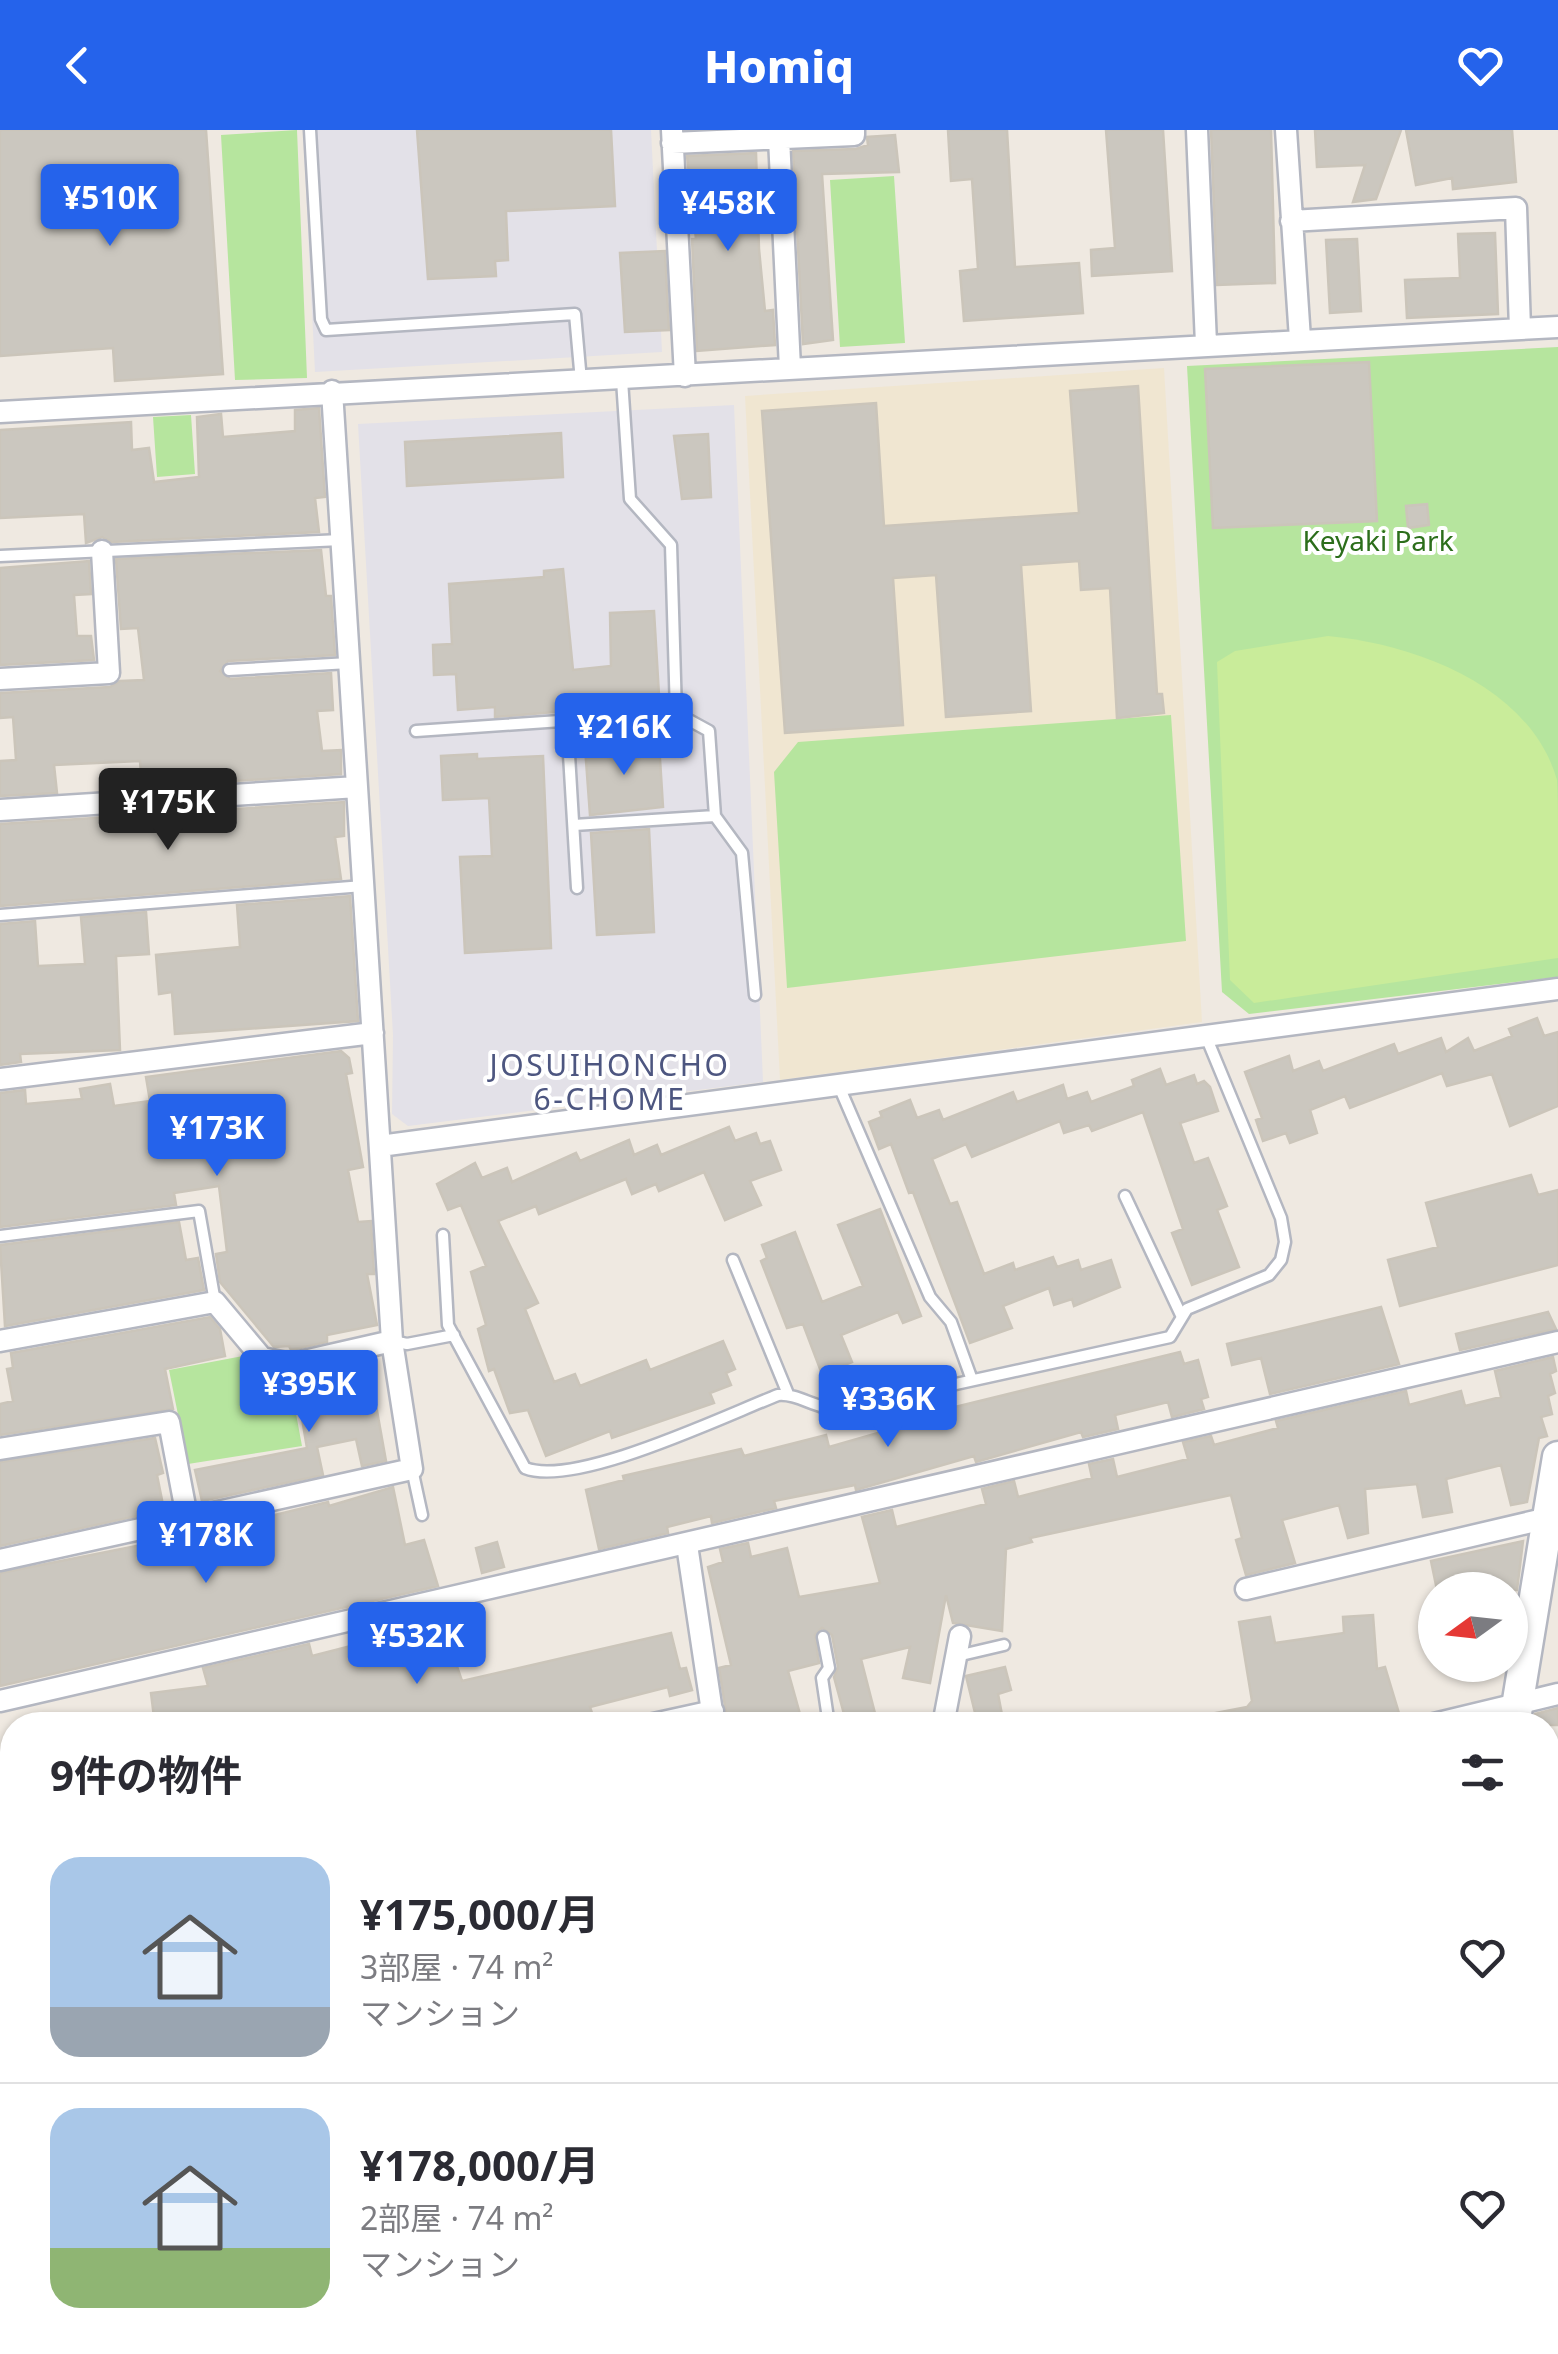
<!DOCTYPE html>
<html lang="ja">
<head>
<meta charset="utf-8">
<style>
  :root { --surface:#fff; --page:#f2f2f3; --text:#2b2b33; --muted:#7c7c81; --line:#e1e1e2; --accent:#2563eb }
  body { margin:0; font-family:"Noto Sans","Noto Sans JP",sans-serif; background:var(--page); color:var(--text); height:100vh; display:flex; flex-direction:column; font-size:38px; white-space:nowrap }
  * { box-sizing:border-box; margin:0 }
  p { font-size:32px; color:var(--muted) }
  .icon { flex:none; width:55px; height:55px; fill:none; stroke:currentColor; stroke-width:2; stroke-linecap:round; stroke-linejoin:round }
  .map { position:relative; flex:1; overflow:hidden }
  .details { position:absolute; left:0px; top:1582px; width:1560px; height:642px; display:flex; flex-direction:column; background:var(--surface); border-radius:40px 40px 0 0; box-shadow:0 2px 8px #0004 }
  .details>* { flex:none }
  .needle { width:65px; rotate:255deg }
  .controls { position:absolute; left:1418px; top:1442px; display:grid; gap:20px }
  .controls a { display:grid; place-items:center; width:110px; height:110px; border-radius:50%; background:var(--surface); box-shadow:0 2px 8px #0004; font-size:50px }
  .price { position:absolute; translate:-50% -85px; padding:0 22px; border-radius:10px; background:var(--accent); color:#fff; font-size:32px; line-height:65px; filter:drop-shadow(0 2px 5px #0008) }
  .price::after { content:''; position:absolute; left:50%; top:60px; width:30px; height:22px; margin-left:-15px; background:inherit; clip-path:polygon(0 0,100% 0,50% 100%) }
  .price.current { background:#222; color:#fff }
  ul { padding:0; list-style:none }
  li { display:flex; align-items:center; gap:30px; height:250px; padding:0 50px }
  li+li { border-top:2px solid var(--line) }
  li span { display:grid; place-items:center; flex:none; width:280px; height:200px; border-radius:30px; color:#555 }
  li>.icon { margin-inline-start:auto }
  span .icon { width:120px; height:120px; fill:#fffc; stroke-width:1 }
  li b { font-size:42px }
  h2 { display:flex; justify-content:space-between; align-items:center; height:120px; padding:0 50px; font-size:42px }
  header { display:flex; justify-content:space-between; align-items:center; height:130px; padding:0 50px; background:var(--accent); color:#fff; font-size:45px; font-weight:800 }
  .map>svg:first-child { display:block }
  .industrial { fill:#e3e1e8 }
  .education { fill:#f0e6d1 }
  .green { fill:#b6e59e }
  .pitch { fill:#c9ec9a }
  .building { fill:#cbc7bf; stroke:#cbc5ba; stroke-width:2.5 }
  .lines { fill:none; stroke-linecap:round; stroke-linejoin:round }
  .lane-casing { stroke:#b4b7c1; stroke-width:15 }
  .street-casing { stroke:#b4b7c1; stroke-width:25 }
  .secondary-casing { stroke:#b4b7c1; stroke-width:35 }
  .lane { stroke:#fff; stroke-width:10 }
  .street { stroke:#fff; stroke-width:20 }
  .secondary { stroke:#fff; stroke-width:30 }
  .labels { text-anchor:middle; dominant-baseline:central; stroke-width:8; stroke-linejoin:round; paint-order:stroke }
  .park-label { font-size:28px; fill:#2c6e1b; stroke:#fff }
  .neighbourhood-label { font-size:30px; letter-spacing:2.5px; fill:#4d5680; stroke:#fff }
</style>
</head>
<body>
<header><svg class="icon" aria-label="back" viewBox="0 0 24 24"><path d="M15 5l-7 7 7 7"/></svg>Homiq<svg class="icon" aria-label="heart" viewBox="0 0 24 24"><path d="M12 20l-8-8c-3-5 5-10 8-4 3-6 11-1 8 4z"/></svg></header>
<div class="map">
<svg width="1558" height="2224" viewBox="0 0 1558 2224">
  <rect width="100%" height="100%" fill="#efe9e1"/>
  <!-- industrial -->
  <path class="industrial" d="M303,0h348l11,222 -347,20z
    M734,275l29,677 -355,44 -16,-12 1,-79 -35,-611z"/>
  <!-- education -->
  <path class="education" d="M1164,238l38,654 -422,58 -35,-684z"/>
  <!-- green -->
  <path class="green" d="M297,0l10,248 -72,2 -14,-245z
    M894,46l11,167 -65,4 -10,-167z
    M1558,217v630l-309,37 -27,-22 -35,-626z
    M191,285l4,59 -38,3 -4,-60z
    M1171,585l15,226 -399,47 -13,-216 24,-30z
    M243,1226l19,18 27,2 13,70 -114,18 -19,-94z"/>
  <!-- pitch -->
  <path class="pitch" d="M1328,506c87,8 202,50 229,144 1,15 1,37 1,54 0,41 0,82 0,124l-304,45 -24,-23 -13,-318 18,-11z"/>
  <!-- building -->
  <path class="building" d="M0,0h206l17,244 -108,7 -2,-33 -113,8z
    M417,0h194l4,76 -109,5 2,49 -13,1 1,15 -68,3z
    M948,0h59l8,137 64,-4 4,50 -119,8 -4,-50 18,-2 -6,-90 -21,2z
    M1106,0h57l9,141 -80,5 -1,-26 24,-2z
    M1211,0h60l4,153 -58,2z
    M1315,0h86l-25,69 -23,3 12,-37 -48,2z
    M1406,0h106l4,52 -63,7 -1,-11 -36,7z
    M895,5l4,37 -77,2 11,166 -30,4 -10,-193 63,-2 12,-4 -1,-8z
    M756,23l3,96 6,62 8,-1 2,35 -78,6 -5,-112h4l-9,-83z
    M1495,103l3,81 -91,4 -2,-38 55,-2 -2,-44z
    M1357,109l4,72 -31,2 -4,-73z
    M665,121l4,79 -44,2 -5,-79z
    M1369,232l8,159 -164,7 -8,-159z
    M1138,256l19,308h5l2,19 -47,5 -7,-130 -29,2 -2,-29 -58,4 10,146 -85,6 -10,-142 -43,3 10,147 -118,8 -23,-322 114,-8 8,123 195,-13 -9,-122z
    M319,278l6,89 -10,1 4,34 -207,10 -10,-5 -16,6 -2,-29 -84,4v-88l131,-8 1,28 17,-2 5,34 45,-5 -2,-60 24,-3 2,23 72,-6v-21z
    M561,303l2,44 -156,9 -2,-44z
    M708,304l3,63 -29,2 -8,-63z
    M1427,374l2,21 -21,3 -2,-22z
    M321,420l5,46h5l4,59 -107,6 -8,10 10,8 101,-6 2,37 -16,1 5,40 19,-1v24l-199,13 -2,-26 -86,4 3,28 -57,3v-35l16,-1 -3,-43 -13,1v-25l110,-6 10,-6 24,-1 -6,-52 -17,1 -5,-70z
    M89,431l2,33 -17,1 3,41h14l3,24 -94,5v-97z
    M563,439l10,101 38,-4 -1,-53 44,-2 5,84 -50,3 1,9 -78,7 -37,3v-10l-37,3 -2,-36 -22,1 -1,-30 19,-1 -3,-60 95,-7v-6z
    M659,613l4,64 -73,8 -5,-68z
    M477,624v5l66,-3 8,192 -86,5 -5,-96 32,-1 -3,-58 -46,2 -2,-44z
    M344,672v34l-9,1 6,42 -341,27v-82z
    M649,699l5,103 -57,3 -6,-102z
    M350,766l8,125 -183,13 -3,-42 -13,2 -3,-39 84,-8 -3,-42z
    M146,782l3,42 -33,2 4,94 -100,4 1,8 -21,3v-141l35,-3 3,45 47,-2 -4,-47z
    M1537,888l7,18 14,-4v74l-48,20 -18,-52 -45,12 -5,-13 -92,35 -5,-12 -35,14 7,23 -27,10 -4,-10 -23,8 -7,-21 6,-2 -17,-46 44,-16 4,15 26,-10 4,10 71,-27 4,10 43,-16 5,14 22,-14 6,13 38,-15 -3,-7z
    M341,921l8,7 3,15 -6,1 17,93 -15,3 10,52 13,-1 3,53h-7l10,51 -50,10v7l-36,8 -2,-4 -15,1 -54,-65 -4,-28 11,-2 -8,-66 -45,7 2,12 -176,22v-134l25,-3 1,14 56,-5 -2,-10 30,-5 4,22 36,-5 -4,-24z
    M1160,939l6,16 28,-10 3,9 7,-3 6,6 8,24 -38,12 14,40 14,-5 19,48 -10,4 22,57 -47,18 -20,-52 11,-4 -40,-117 -51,19 -3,-6 -25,8 -4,-12 -88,36 -6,-13 -34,15 18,45 7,-2 27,72 29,-11 2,7 38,-13 4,10 21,-7 3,10 30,-10 9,27 -46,19 -2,-7 -18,6 -5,-17 -46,18 9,22 -42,15 -57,-151 -4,1 -18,-49 -12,5 -10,-27 13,-5 -2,-5 30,-12 7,18 22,-8 4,10 70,-28 4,10 46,-17 4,14 20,-7 4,10 43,-16 -2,-6z
    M729,997l6,14 21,-8 4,11 10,-3 11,29 -31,11 11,24 -36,15 -21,-48 -45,19 -3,-7 -24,10 -6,-15 -87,35 -3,-8 -38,15 40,82 -13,6 29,73 21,-8 5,12 66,-26 4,10 73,-29 12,28 -9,4 5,12 -21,8 4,10 -102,35 -2,-7 -64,25 -18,-46 -18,3 -16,-44 -5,2 -11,-42 8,-4 -15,-53 15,-6 -25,-61 -13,5 -11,-26 38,-21 7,15 25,-10 5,14 64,-29 4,8 49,-21 5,15 23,-10 4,10z
    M1531,1045l7,20 20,-5v75l-158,41 -12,-46 50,-13 -12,-44z
    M880,1079l41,107 -18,7 -5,-11 -57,23 11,27 -30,12 -19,-50 -16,4 -26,-67 6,-3 -5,-13 33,-13 27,70 41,-16 -25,-61z
    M179,1092l7,38 12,-2 6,32 -199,36 -5,-81z
    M1381,1177l18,57 -129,30 -9,-36 -29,7 -5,-21z
    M1548,1182l8,17 -96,21 -4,-16z
    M210,1187l10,12 5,27 -60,13 8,40 -173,26v-31l13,-3 -6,-32 6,-1 -2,-15z
    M1180,1222l4,12 14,-4 10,37 -7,2 3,10 -32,8 -4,-15 -53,13 3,14 -35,8 -2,-5 -105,30 -2,-6 -118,34 -1,-5 -81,16 2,7 -64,15 -1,-7 -44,11 1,6 -69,16 -13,-59 38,-10 -1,-4 118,-27 3,7 82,-21 3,12 70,-20 -1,-6z
    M1553,1227l3,14 -6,3 5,19 -7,3 4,18 -11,3 6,19 -8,2 -12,64 -16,3 -10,-40 -55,14 6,33 -29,5 -6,-33 -52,5 3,44 -20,5 -9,-33 -57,15 13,43 -49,12 -10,-35 6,-2 -11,-43 -201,43 2,4 -26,7 -4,82 -49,-8 -7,-28 -16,88 -27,-5 7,-31 -49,12 17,66h-31l-13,-48 4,-10 -6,-32 -10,-7 -7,7 4,28 -31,8 15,54h-75l-9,-57 12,-3 -23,-98 15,-5 -3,-13 28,-6 3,14 36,-9 12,49 81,-14 -18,-66 30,-7 4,17 90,-23 -4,-15 32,-8 4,16 74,-19 -3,-14 24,-5 4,18 71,-18 -5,-17 28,-6 3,9 64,-17 -2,-7 130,-30 3,14 52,-14 4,15 36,-9 -6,-26z
    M369,1236l17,95 -24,5 -6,-27 -39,8 6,28 -121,26 -7,-31 112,-22 -12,-71z
    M155,1308l8,35 -6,2 7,35 -164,36v-84z
    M393,1357l12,58 19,-5 14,46 -438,100v-113l192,-38 136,-33 1,4z
    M1523,1411l-6,49h-80l-6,-29z
    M497,1412l7,25 -22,6 -6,-25z
    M1373,1485l4,54 8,-2 16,53 -16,5h-65l-2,-6 -25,6h-87l-1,-10 42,-8 5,-6 -13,-79 31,-5 5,26 69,-10 -1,-16z
    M442,1493l20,58 209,-48 9,36 6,-1 6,22 -22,6 -2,-9 -78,20 2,6 -48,12h-389l-4,-32 57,-7 -5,-18 106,-24 3,12 66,-17 4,16 43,-12 -4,-15z
    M1005,1537l6,23 -13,4 6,31h-26l-12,-49z
    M1558,1578v17h-25l2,-11z"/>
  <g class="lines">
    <!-- lane casing -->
    <g class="lane-casing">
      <path id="lane" d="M310,0l11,189 5,11 249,-16 6,67
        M0,426l341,-16
        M229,540l120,-7
        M676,583l33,18 6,85 27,37 13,142
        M567,591l10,167
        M416,601l260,-18 -5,-168 -41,-46 -8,-119
        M574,695l141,-9
        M0,785l363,-29
        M838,954l92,213 21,25 21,58
        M1125,1066l57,121
        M443,1105l5,90 77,143c50,20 199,-52 253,-73 21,-2 40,16 64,14l328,-72 17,-28 82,-34 12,-15 4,-18 -4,-24 -76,-184
        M0,1106l199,-25 16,91
        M733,1130l55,134
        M393,1211l14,3 47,-9
        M412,1339l10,46
        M823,1507l6,31 -7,10 7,47
        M957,1526l47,-11
        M0,1840l12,-3
        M1548,2185l10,-2
        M348,2221l54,-9
        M1005,2224l52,-12"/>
    </g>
    <!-- street casing -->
    <g class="street-casing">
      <path id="street" d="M672,0l13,246
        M1197,0l9,214
        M1286,0l14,209
        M779,8l11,230
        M672,13l182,-8v-5
        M1291,91l225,-13 4,121
        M0,282l1558,-85
        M0,549l109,-6 -7,-122
        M0,680l357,-23
        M0,949l373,-46
        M380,1016l1178,-157
        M0,1211l215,-39 47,56 29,6 101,-23
        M0,1319l169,-27 19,100
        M687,1415l27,180
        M0,1430l412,-91 -20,-128 -60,-950
        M1246,1459l302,-71
        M0,1571l1558,-359
        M649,1595l64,-14
        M943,1595l17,-89
        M1430,1595l128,-31
        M1548,1834l10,-2
        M0,1892l12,10
        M0,2013l12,-15
        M0,2152l12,11
        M75,2212l14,12
        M234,2212l14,12
        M747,2224l2,-12
        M1078,2224l2,-12
        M1393,2224l26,-6"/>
    </g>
    <!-- secondary casing -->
    <g class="secondary-casing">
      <path id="secondary" d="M1514,1595l44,-268
        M1418,2224l2,-12"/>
    </g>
    <!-- lane -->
    <use href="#lane" class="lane"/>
    <!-- street -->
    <use href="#street" class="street"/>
    <!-- secondary -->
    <use href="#secondary" class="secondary"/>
  </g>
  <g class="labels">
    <!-- park labels -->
    <g class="park-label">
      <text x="1378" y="410">Keyaki Park</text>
    </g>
    <!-- neighbourhood labels -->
    <g class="neighbourhood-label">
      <text x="610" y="934">JOSUIHONCHO<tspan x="610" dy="34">6-CHOME</tspan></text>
    </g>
  </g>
</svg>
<div class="controls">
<a><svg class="needle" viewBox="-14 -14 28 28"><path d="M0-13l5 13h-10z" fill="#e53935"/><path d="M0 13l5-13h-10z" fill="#7c7c81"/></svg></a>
</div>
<b class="price" style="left:110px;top:119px">¥510K</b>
<b class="price" style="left:728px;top:124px">¥458K</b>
<b class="price" style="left:624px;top:648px">¥216K</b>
<b class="price current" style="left:168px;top:723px">¥175K</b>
<b class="price" style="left:217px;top:1049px">¥173K</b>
<b class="price" style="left:309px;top:1305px">¥395K</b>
<b class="price" style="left:888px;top:1320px">¥336K</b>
<b class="price" style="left:206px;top:1456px">¥178K</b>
<b class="price" style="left:417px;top:1557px">¥532K</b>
<section class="details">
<h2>9件の物件<svg class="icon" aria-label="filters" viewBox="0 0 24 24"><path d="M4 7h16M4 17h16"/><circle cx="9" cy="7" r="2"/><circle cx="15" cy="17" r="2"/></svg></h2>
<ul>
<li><span style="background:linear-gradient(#a9c7e8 75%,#9aa5b1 0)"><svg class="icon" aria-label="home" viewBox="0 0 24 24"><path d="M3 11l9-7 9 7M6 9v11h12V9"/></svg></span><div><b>¥175,000/月</b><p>3部屋 · 74 m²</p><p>マンション</p></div><svg class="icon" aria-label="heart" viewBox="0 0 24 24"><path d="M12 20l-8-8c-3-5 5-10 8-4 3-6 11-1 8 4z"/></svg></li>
<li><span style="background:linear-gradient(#a9c7e8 70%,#8fb573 0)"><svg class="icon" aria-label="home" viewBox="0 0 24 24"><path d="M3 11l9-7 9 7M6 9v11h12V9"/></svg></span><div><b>¥178,000/月</b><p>2部屋 · 74 m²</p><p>マンション</p></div><svg class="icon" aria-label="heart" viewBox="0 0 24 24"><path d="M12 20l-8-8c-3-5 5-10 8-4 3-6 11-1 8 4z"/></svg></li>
</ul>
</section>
</div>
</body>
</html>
